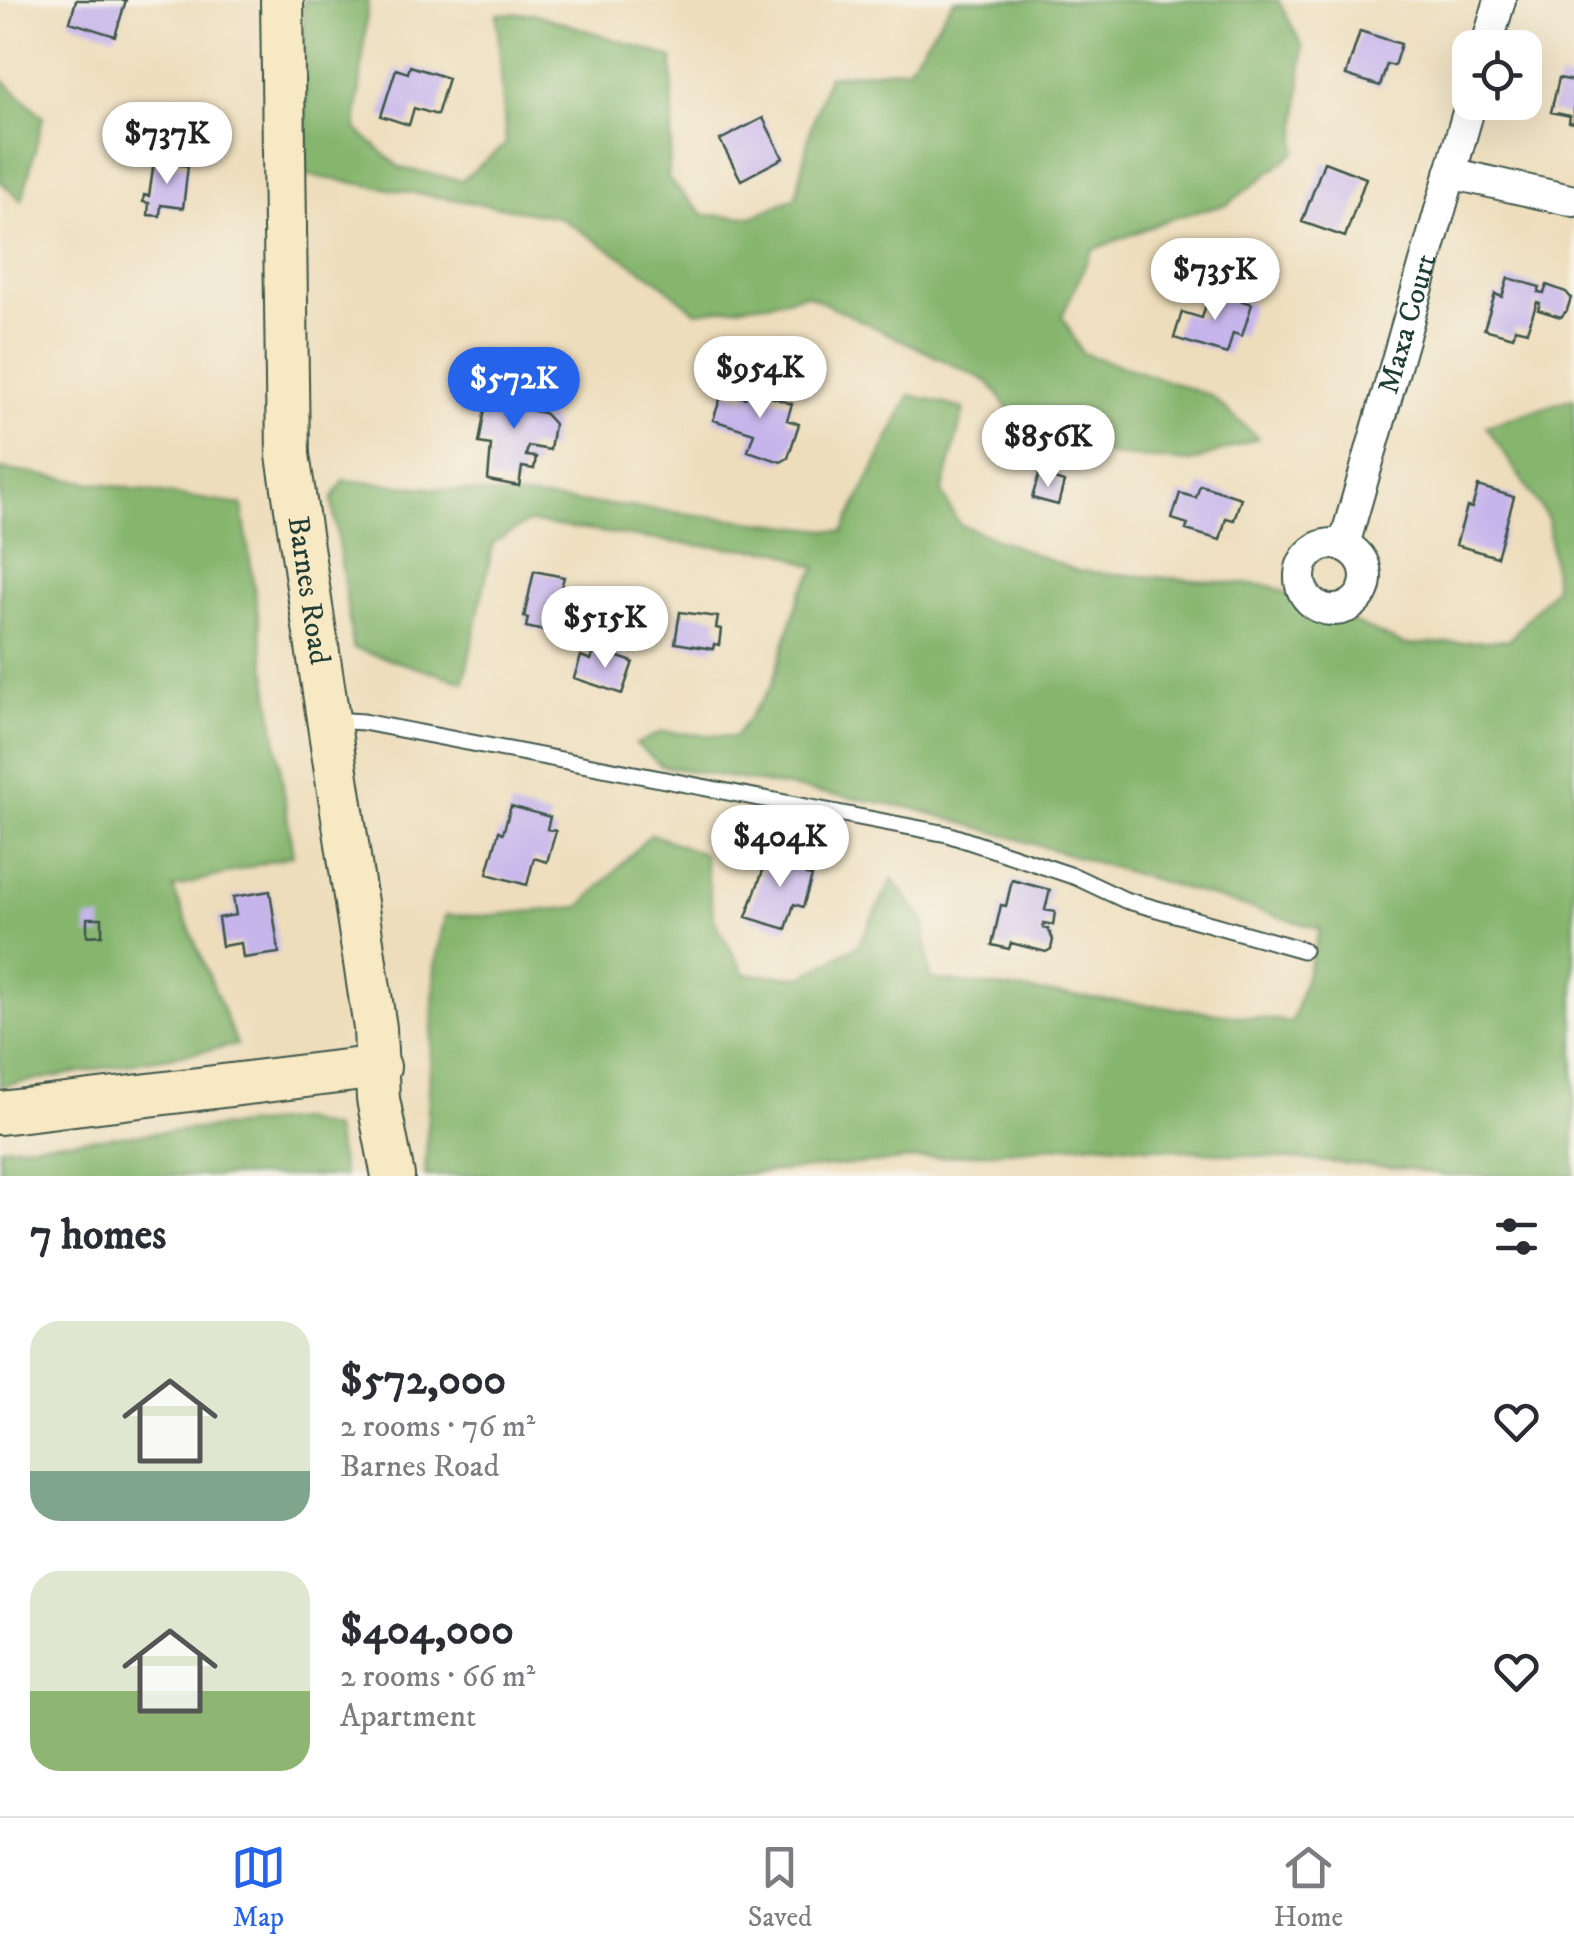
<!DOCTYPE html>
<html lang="en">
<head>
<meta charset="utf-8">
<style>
  :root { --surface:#fff; --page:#f7f7f7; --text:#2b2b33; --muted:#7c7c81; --line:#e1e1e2; --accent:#2563eb }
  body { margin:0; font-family:"IM FELL DW Pica",serif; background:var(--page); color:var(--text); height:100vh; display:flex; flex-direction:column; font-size:38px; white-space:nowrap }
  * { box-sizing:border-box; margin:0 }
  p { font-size:32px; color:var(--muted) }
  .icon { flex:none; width:55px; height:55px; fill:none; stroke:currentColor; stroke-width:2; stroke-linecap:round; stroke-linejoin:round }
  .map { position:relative; height:1176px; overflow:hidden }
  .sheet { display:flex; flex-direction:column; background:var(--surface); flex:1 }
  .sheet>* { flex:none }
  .buttons { position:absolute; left:1452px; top:30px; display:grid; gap:20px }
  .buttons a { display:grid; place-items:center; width:90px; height:90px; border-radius:20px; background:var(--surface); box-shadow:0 10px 40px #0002; font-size:50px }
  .price { position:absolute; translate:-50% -85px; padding:0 22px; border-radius:35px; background:#fff; color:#222; font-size:32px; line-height:65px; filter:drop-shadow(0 2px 5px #0008) }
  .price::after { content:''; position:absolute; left:50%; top:60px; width:30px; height:22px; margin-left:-15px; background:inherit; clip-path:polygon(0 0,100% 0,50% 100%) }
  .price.active { background:var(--accent); color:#fff }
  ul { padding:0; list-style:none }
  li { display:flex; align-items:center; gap:30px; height:250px; padding:0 30px }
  li span { display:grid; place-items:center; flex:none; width:280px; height:200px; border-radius:30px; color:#555 }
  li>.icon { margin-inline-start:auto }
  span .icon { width:120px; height:120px; fill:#fffc; stroke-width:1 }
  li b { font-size:42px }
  h2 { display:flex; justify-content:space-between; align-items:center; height:120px; padding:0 30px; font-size:42px }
  .dock { display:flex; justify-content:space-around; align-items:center; height:140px; border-top:2px solid var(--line); background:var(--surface); font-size:28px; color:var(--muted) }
  .dock a { display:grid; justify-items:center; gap:5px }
  .dock .active { color:var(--accent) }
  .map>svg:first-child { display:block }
  .forest { fill:#86b66e; stroke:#527a51; stroke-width:2.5 }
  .building { fill:#c6b5eb }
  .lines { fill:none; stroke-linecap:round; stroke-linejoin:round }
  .lane-casing { stroke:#3e5548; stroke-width:19 }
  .street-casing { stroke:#3e5548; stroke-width:34 }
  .secondary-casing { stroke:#3e5548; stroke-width:46 }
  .lane { stroke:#fff; stroke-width:15 }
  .street { stroke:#fff; stroke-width:30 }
  .secondary { stroke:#f7e9c3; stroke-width:42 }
  .labels { text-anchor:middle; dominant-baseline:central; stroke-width:8; stroke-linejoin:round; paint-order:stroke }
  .street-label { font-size:30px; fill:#1f3d34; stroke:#f7f3e8 }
</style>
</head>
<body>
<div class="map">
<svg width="1574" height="1176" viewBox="0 0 1574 1176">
  <rect width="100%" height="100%" fill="#f7f3e8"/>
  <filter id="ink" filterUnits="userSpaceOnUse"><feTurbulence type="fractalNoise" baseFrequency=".01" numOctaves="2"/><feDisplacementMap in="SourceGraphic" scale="20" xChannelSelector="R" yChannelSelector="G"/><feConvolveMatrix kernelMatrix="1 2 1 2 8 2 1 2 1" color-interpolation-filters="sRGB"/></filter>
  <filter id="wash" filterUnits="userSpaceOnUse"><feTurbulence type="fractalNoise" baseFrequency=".0048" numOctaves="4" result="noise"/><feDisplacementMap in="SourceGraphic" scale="40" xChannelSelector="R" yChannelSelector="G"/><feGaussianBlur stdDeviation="2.25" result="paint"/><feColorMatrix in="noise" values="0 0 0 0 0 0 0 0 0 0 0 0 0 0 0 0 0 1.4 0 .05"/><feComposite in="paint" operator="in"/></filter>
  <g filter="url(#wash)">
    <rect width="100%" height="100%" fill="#edddbb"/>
    <!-- forest -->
    <path class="forest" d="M303,0h65l-12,129 44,39 62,12 44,-36 -9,-130 36,-1 139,45 1,64 -5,57 36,36 48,2 44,-20 15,-70 17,-51 80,-8 46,-68h324l25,47 -7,105 -68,52 -56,14 -80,32 -30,66 20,37 128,42 48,43 -67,24 -79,-7 -94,-33 -29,-40 -183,-88 -33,8 -77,10 -40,-33 -97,-62 -253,-42z
      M0,77l43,40 -21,84 -22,-20z
      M910,395l54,14 -22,84 17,31 118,47 193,15 135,59 104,-5 46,-53 -7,-68 -62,-93 88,-28v778h-127l-35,-7 -316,-26 -375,33h-296l10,-211 10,-50 37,1 98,-9 71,-73 53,20 10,66 31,54 57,3 56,-32 35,-66 31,42 6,58 362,43 28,-93 -407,-121 -251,-42 -26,-22 26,-12 73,5 36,-50 30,-96 16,-23 -38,-17 -85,-6 -166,-23 -35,21 -29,139 -111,-34 -21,-149 12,-19 286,27 213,25z
      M0,469l242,36 51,350 -120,33 64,157 -237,41z
      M299,1120l34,9 11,47h-344v-29z"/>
    <g id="blocks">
      <!-- building -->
      <path class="building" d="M76,0h50l-11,36 -45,-14z
        M1360,31l41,13 -7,22 -7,-2 -7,22 -34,-11z
        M410,66l38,12 -11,37 -23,-7 -5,17 -28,-9 15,-47 12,4z
        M1559,78l15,3v42l-5,-1 1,-6 -19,-4z
        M763,118l20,40 -42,22 -21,-40z
        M154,162l34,4 -5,42 -22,-3 -1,11 -12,-1 1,-12 -6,-1 1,-7 5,1z
        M1324,162l42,16 -21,59 -43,-15z
        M1508,278l32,9 -2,5 6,1 3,-8 19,7 5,6 -4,12 -6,7 -23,-7 2,-7 -3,-1 -10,29 -12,-3 -2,9 -29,-8 11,-35 7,3z
        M1210,291l42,13 -10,32 -9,-3 -6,21 -53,-16 8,-26 20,6z
        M501,379l33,6 -5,25 15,3 10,11 -4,26 -22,-4 -2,10 10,1 -2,12 -12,-2 -3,19 -31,-6 3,-35 -12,-2 7,-40 11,2z
        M750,383l23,7 -2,7 21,7 -5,16 12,4 -11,34 -7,4 -33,-11 6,-18 -41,-13 10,-29 22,7z
        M1039,474l25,8 -6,23 -26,-7z
        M1200,485l41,13 -7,22 -8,-2 -6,22 -34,-10 2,-6 -16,-5 8,-26 16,5z
        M1478,486l36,11 -17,60 -41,-12 11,-38 5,1z
        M534,571l30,6 -15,55 -23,-5 2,-9 -4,-1z
        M680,612l38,5 -2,11 5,1 -2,16 -5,-1 -1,5 -38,-6z
        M595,649l38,13 -11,32 -48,-16 7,-22 10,4z
        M511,806l39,11 -3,12 9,2 -9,31 -13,-4 -7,27 -40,-11 12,-43 4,2z
        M770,851l40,12 -4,12 6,1 -9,31 -9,-3 -8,25 -40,-12z
        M1012,880l38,10 -5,20 10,2 -2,13 -9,-2 -1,5 5,1 5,11 -2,9 -5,3 -35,-9 -2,6 -17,-4 9,-40 5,1z
        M270,891l9,62 -36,5 -2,-15 -19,3 -4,-28 18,-3 -3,-18z
        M87,918h15v17l-15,1z"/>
    </g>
  </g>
  <g filter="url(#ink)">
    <use href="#blocks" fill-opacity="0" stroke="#3e5548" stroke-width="2.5"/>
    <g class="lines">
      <!-- lane casing -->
      <g class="lane-casing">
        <path id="lane" d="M334,720l29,2 584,112 129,43 49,23 178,50"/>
      </g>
      <!-- street casing -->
      <g class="street-casing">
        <g id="street">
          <path d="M1486,48l14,-48"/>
          <path d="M1450,173l124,28"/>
          <circle cx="1333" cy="577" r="33"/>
          <path id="s1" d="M1344,545l127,-443"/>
        </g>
      </g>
      <!-- secondary casing -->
      <g class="secondary-casing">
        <g id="secondary">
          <path id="s2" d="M282,0l6,455 87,573 3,71 15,77"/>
          <path d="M0,1113l379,-46"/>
        </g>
      </g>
      <!-- lane -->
      <use href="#lane" class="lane"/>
      <!-- street -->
      <use href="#street" class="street"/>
      <!-- secondary -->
      <use href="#secondary" class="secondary"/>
    </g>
  </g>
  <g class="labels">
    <!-- street labels -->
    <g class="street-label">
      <text stroke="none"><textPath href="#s1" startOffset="230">Maxa Court</textPath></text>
      <text stroke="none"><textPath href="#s2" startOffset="592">Barnes Road</textPath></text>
    </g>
  </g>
</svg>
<div class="buttons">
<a><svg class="icon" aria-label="locate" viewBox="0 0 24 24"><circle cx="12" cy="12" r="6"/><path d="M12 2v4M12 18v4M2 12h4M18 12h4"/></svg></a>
</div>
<b class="price" style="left:167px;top:187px">$737K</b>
<b class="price" style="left:1215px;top:323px">$735K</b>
<b class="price" style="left:760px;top:421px">$954K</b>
<b class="price active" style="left:514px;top:432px">$572K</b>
<b class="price" style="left:1048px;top:490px">$856K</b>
<b class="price" style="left:605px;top:671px">$515K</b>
<b class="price" style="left:780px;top:890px">$404K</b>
</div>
<section class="sheet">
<h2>7 homes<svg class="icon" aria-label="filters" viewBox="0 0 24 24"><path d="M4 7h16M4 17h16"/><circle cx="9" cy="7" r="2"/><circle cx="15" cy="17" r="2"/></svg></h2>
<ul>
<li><span style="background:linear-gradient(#dfe7d0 75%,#7fa58c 0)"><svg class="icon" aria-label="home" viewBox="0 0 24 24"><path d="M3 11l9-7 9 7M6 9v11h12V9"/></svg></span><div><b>$572,000</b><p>2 rooms · 76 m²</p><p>Barnes Road</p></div><svg class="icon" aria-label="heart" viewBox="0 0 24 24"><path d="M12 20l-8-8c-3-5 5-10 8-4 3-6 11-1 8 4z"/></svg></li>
<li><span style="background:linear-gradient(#dfe7d0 60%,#8fb573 0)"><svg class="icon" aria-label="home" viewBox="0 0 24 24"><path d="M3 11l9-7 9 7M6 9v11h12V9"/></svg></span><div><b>$404,000</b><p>2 rooms · 66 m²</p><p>Apartment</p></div><svg class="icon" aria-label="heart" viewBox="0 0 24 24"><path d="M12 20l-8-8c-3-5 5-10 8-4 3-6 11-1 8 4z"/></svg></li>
</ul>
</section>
<nav class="dock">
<a class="active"><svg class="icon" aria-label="map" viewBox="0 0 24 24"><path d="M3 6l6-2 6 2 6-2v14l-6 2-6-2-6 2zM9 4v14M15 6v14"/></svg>Map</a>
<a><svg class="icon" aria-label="saved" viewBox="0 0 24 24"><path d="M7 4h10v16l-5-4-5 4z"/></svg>Saved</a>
<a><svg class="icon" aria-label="home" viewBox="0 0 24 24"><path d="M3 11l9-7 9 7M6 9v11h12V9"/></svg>Home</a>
</nav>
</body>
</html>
